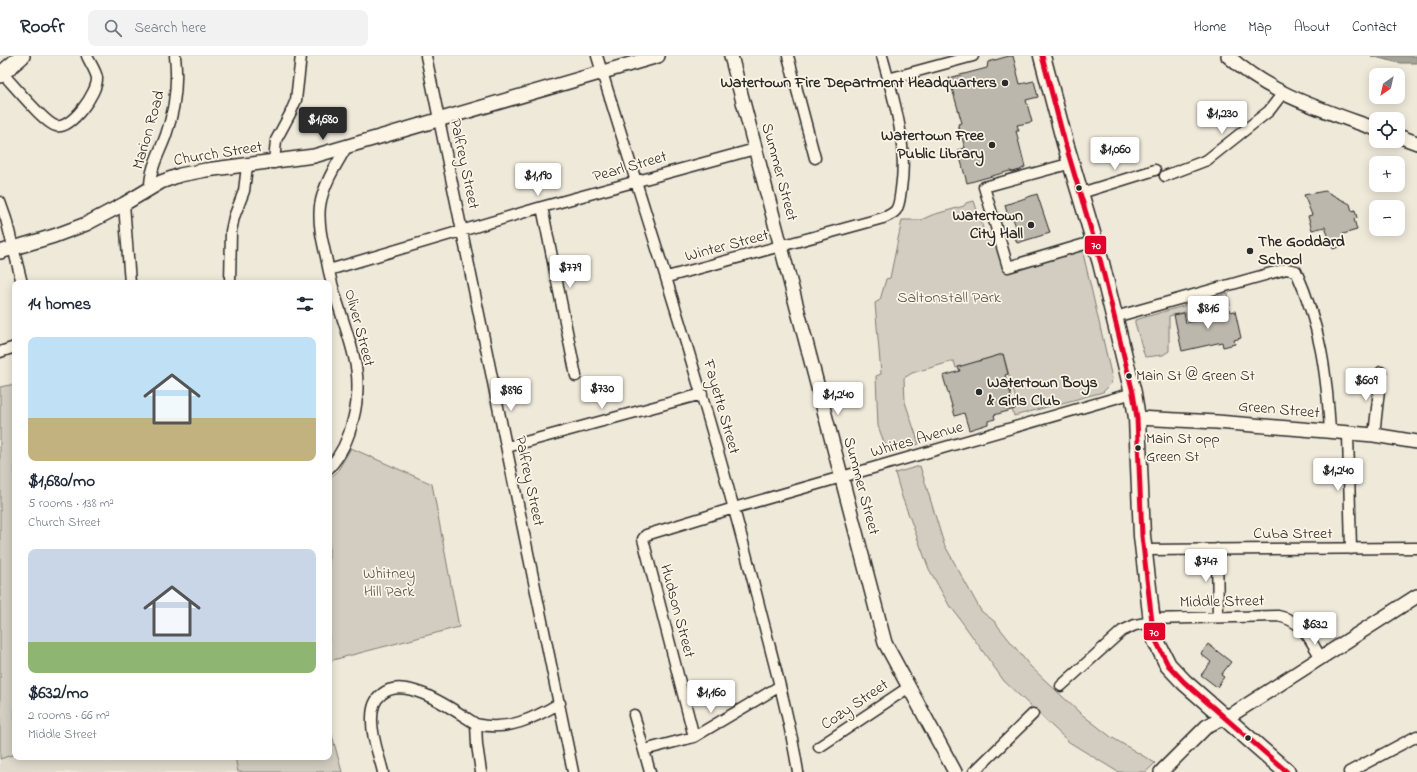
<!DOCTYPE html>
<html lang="en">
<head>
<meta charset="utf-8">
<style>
  :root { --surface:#fff; --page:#f2f2f3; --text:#1f2937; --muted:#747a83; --line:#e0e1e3; --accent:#2b2b2b }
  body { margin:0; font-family:"Indie Flower",sans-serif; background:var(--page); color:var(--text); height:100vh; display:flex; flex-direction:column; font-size:15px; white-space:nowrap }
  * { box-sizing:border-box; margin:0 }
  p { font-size:13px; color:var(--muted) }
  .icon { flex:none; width:22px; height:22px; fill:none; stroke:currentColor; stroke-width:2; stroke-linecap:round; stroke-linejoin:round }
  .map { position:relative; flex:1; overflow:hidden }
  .sheet { position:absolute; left:12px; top:224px; width:320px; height:480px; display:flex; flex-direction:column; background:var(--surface); border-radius:8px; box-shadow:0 2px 10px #0003 }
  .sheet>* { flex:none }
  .needle { width:26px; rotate:214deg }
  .buttons { position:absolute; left:1369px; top:12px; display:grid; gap:8px }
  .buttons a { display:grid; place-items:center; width:36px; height:36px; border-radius:8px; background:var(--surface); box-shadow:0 2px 10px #0003; font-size:20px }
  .price { position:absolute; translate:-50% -34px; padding:0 9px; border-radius:4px; background:#fff; color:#222; font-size:13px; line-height:26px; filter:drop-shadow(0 1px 2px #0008) }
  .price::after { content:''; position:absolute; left:50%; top:24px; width:12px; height:9px; margin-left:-6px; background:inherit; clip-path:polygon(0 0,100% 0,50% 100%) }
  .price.active { background:var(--accent); color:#fff }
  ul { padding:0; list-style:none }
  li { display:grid; align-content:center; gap:8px; height:212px; padding:0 16px }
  li span { display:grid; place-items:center; height:124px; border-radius:8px; color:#555 }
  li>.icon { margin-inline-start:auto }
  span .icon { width:72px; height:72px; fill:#fffc; stroke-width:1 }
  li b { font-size:17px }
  h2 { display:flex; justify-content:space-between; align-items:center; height:48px; padding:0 16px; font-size:17px }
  header { display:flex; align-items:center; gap:24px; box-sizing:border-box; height:56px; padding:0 20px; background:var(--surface); border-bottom:1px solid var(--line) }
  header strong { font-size:19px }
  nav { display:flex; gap:22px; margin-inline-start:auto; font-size:14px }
  .search { width:280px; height:36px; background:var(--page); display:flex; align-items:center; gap:10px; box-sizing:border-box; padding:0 14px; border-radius:8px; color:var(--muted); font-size:15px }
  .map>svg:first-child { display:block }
  .built { fill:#e0dacc }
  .green { fill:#d2cdc0; stroke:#7e7c76 }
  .water { fill:#a6a399; stroke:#75736d }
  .building { fill:#bcb7ac; stroke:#2b2b2b }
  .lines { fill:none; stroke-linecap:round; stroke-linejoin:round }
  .minor-casing { stroke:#2b2b2b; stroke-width:13 }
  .tertiary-casing { stroke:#2b2b2b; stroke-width:16 }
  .secondary-casing { stroke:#2b2b2b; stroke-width:18 }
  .primary-casing { stroke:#2b2b2b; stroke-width:19 }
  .minor { stroke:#fcf5e5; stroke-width:10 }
  .tertiary { stroke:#fcf5e5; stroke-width:13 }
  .secondary { stroke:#fcf5e5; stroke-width:15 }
  .primary { stroke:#fcf5e5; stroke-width:16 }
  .bus-1-casing { stroke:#fcf5e5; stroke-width:8 }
  .bus-1 { stroke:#e4002b; stroke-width:5 }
  .poi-dot { fill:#2b2b2b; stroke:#fcf5e5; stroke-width:1.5 }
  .labels { text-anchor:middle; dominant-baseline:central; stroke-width:3.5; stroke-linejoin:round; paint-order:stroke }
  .bus-label { font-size:15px; fill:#2b2b2b; stroke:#fcf5e5; text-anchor:start }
  .poi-label { font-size:16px; font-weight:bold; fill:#2b2b2b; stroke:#fcf5e5; text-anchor:end }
  .street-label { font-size:16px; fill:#2b2b2b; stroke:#fcf5e5 }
  .park-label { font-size:16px; fill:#555450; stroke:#fcf5e5 }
  .line-badge { stroke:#fcf5e5; stroke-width:1.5 }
  .badge-label { font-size:11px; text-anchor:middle; font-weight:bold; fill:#fff }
</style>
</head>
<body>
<header>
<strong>Roofr</strong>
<div class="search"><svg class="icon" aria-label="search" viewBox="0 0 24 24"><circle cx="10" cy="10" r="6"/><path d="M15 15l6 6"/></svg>Search here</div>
<nav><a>Home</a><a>Map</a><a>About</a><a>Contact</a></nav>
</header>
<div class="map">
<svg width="1417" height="716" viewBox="0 0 1417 716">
  <rect width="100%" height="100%" fill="#efe9da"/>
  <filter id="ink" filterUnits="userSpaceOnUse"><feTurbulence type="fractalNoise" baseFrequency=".025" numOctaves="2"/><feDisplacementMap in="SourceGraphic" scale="8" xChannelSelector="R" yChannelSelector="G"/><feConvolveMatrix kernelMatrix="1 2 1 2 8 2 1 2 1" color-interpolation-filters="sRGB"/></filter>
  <g filter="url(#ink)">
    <!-- built -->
    <path class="built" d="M15,698v3h83l10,5 16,-5h111l3,15h-238v-13z"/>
    <!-- green -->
    <path class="green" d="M974,145l11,33 7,-2 14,39 76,-22 30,129 -1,6 -8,8 -89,24 -2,-7 6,-2 -15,-53 -47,14 -2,-7 -42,12 -8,5 1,24 14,42 -31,9 -10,-27 -2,-50 5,-2 -6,-71 5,-3 6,-21 4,-1 12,-58h19l11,-5 32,-9 2,-3z
      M1228,237l2,12 -14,4 1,5 -30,6 -2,-8 -16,4v35l-6,4 -18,2 -10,-34v-3z
      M15,328v370l-15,5v-372z
      M351,392l81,36 27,143 -130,34v-182l8,-7z
      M920,410l24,78 37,67 13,10 36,45 50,47 31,24 44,26 -9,9h-28l-49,-30 -65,-61 -52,-73 -2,-1 -21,-38 -27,-72 -7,-24z
      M329,668l13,48h-104l-3,-15h94z"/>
    <!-- water -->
    <path class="water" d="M1371,0h46v7h-18z"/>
    <!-- building -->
    <path class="building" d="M1009,0h4l7,28 14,-3 4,16 -12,3 6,22 -15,3 2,6h-3l9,36 -5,3 -7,2 -3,-1 -43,12 -9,-33 7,-2 -7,-24 4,-1 -13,-45 38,-10 1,-6z
      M1325,135l25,13 2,7 3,-1 2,8 -3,1 3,11 -14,4 1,11 -11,4 -8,-22 -13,3 -4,-14 4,-1 -8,-20z
      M1037,138l13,39 -33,10 -3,-9 4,-2 -6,-16 -4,1 -3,-12z
      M1229,251l1,5 5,-1 6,27 -7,2 1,4 -12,3 -1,-5 -40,9 -8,-36 10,-2 2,10 32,-8 -1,-5z
      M1003,298l5,20 -3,1 10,34 -21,6 1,4 -7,2v3l-19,6 -5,-17 -9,3 -12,-40 17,-5 -2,-4z
      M1208,588l23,18 -10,13 3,2 -7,10 -16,-12 10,-13 -10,-8z"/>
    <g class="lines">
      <!-- minor casing -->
      <g class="minor-casing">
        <path id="minor" d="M426,0l147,716
          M597,0c56,182 116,363 162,549 14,55 30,110 39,167
          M788,0l27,102
          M2,17c11,11 42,50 54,53 15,4 42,-34 41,-48 -1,-7 -7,-15 -10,-22
          M888,23l85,-23
          M274,107l2,-23 14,-26 6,-14 5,-44
          M1072,107l-88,24 24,80 87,-26
          M1165,120l42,-16 62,-49 13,-17
          M150,131c0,-19 10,-35 16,-52 9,-26 12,-52 9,-79
          M1081,137l74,-23
          M0,146l6,17 16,64
          M124,148l6,79
          M542,151l34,169
          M329,214l213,-63 213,-58
          M667,221l216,-59c5,-2 10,-4 13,-8 4,-6 4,-15 5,-21 7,-46 -7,-89 -19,-133
          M230,227l1,-52 3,-14 10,-26 3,-25
          M1115,261l171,-48 10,2c24,54 31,103 34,161
          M0,296l15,-5
          M1348,378l3,115
          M1374,379l7,-63
          M507,391l195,-53
          M329,412c12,-13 20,-31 24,-48 12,-47 -2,-73 -15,-116 -5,-15 -9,-31 -12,-47 -4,-17 -8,-34 -6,-51 3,-21 16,-41 26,-58
          M1217,493l1,68
          M1144,494l273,-2
          M1151,563l127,-3c25,5 31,22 43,42
          M1061,630l61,-55 13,-6 17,-3
          M634,659l16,57
          M476,668l1,21 4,27
          M694,681l-50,-194 -1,-4 3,-4 88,-27 399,-115
          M819,691l90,-60
          M644,694l50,-13 86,-51
          M383,716c-4,-17 -12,-36 -11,-54 0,-10 2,-18 10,-24 23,-20 73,17 94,30 30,8 59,-6 84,-21
          M974,716l59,-58
          M1349,716l68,-36"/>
      </g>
      <!-- tertiary casing -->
      <g class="tertiary-casing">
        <path id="tertiary" d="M731,0l154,587 70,129
          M1228,0c43,39 95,54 148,73
          M1398,80l19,7
          M0,196l54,-16 32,-12 38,-20 37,-22 19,-7 26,-5 108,-14 344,-100
          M1137,362l80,4 157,13 43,7
          M1161,716l46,-46 29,-14 181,-116"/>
      </g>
      <!-- secondary casing -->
      <g class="secondary-casing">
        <path id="secondary" d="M0,19l22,-19"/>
      </g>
      <!-- primary casing -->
      <g class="primary-casing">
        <path id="primary" d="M1042,0l23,87 36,120 32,130 4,25 5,118 10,86 4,19 12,24 16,17 103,90"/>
      </g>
      <!-- minor -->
      <use href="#minor" class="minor"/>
      <!-- tertiary -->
      <use href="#tertiary" class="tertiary"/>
      <!-- secondary -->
      <use href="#secondary" class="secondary"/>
      <!-- primary -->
      <use href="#primary" class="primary"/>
      <!-- bus-1 casing -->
      <g class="bus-1-casing">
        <path id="bus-1" d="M1042,0l23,87 36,120 32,130 4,25 5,118 10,86 4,19 12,24 16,17 103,90"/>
      </g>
      <!-- bus-1 -->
      <use href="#bus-1" class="bus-1"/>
    </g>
  </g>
  <!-- markers -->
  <g class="poi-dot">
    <circle cx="1005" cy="27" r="4"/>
    <circle cx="992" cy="89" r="4"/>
    <circle cx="1079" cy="132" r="3.5"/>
    <circle cx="1031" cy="169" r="4"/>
    <circle cx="1250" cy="195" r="4"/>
    <circle cx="1129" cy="320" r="3.5"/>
    <circle cx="979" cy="336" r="4"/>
    <circle cx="1138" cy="392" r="3.5"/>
    <circle cx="1248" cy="682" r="3.5"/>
  </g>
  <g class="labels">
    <!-- bus labels -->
    <g class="bus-label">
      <text x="1136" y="320">Main St @ Green St</text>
      <text x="1146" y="383">Main St opp<tspan x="1146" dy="18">Green St</tspan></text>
    </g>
    <!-- poi labels -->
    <g class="poi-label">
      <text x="997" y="27">Watertown Fire Department Headquarters</text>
      <text x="984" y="80">Watertown Free<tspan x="984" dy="18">Public Library</tspan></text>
      <text x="1023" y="160">Watertown<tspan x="1023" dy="18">City Hall</tspan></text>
      <text x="1258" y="186" text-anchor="start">The Goddard<tspan x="1258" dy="18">School</tspan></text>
      <text x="987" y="327" text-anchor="start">Watertown Boys<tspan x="987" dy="18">&amp; Girls Club</tspan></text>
    </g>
    <!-- street labels -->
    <g class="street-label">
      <text transform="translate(149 74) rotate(-74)">Marion Road</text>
      <text transform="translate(218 98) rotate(-9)">Church Street</text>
      <text transform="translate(464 108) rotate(78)">Palfrey Street</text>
      <text transform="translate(630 111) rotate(-16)">Pearl Street</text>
      <text transform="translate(779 116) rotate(75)">Summer Street</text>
      <text transform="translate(727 190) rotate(-15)">Winter Street</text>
      <text transform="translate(359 272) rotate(75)">Oliver Street</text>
      <text transform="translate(721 351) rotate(74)">Fayette Street</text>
      <text transform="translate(1279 354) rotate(5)">Green Street</text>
      <text transform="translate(917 384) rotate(-16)">Whites Avenue</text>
      <text transform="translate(529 425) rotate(78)">Palfrey Street</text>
      <text transform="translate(861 430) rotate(75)">Summer Street</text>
      <text x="1293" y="478">Cuba Street</text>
      <text transform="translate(1222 546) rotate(-1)">Middle Street</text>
      <text transform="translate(677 555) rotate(75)">Hudson Street</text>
      <text transform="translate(855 649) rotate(-34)">Cozy Street</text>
    </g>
    <!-- park labels -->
    <g class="park-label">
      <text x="949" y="242">Saltonstall Park</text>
      <text x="389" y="518">Whitney<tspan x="389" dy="18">Hill Park</tspan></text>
    </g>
  </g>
  <g class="line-badge">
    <rect x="1084" y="179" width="23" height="20" rx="4" fill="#e4002b"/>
    <rect x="1143" y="566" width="23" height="19" rx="4" fill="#e4002b"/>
  </g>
  <g class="badge-label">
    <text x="1096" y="193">70</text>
    <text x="1154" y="580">70</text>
  </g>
</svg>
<div class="buttons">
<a><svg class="needle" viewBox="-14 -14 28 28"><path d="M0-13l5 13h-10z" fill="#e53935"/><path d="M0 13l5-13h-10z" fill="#747a83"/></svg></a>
<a><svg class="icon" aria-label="locate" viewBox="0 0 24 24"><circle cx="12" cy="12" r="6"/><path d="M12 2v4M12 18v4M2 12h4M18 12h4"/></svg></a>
<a>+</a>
<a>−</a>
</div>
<b class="price" style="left:1222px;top:79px">$1,230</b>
<b class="price active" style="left:323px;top:85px">$1,680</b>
<b class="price" style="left:1115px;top:115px">$1,060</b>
<b class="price" style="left:538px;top:141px">$1,190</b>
<b class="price" style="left:570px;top:233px">$779</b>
<b class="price" style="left:1208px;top:274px">$816</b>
<b class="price" style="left:1366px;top:346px">$609</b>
<b class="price" style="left:602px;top:354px">$730</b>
<b class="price" style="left:511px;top:356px">$896</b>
<b class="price" style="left:838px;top:360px">$1,240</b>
<b class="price" style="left:1338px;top:436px">$1,240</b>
<b class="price" style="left:1206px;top:527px">$747</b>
<b class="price" style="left:1315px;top:590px">$632</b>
<b class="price" style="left:711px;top:658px">$1,160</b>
<section class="sheet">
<h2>14 homes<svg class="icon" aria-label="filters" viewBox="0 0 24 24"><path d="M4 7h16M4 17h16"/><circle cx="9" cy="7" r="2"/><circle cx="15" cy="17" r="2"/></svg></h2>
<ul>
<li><span style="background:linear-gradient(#bfe0f5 65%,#c2b280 0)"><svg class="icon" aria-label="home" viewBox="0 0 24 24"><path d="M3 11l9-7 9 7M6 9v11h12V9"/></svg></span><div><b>$1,680/mo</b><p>5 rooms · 138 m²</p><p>Church Street</p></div></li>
<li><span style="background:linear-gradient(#c9d6e8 75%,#8fb573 0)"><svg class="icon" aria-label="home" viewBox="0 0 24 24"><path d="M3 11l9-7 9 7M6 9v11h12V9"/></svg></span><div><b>$632/mo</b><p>2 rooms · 66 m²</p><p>Middle Street</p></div></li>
</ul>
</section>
</div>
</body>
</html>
